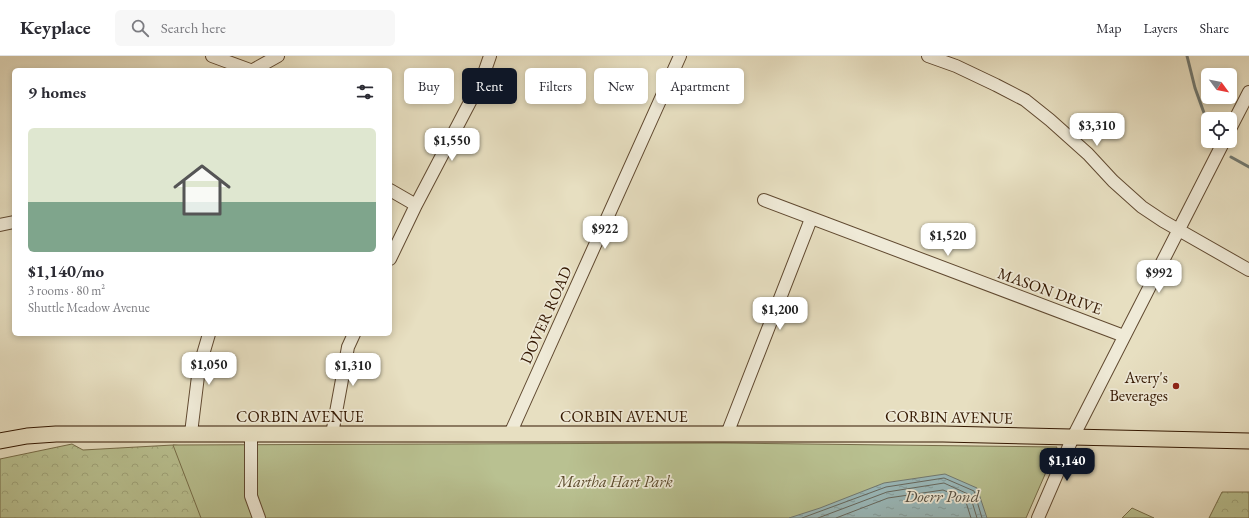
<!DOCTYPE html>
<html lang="en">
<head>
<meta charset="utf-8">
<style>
  :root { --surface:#fff; --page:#f7f7f7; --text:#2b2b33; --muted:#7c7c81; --line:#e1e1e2; --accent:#111827 }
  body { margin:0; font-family:"EB Garamond",serif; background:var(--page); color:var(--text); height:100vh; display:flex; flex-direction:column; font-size:15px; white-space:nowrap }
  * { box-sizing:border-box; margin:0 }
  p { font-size:13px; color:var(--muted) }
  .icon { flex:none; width:22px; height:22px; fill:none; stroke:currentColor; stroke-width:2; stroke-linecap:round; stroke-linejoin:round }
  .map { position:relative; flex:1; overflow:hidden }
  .panel { position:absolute; left:12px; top:12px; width:380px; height:268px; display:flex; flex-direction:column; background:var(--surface); border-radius:6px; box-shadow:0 2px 6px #0003 }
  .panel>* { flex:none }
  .top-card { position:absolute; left:404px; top:12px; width:380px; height:36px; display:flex; gap:8px }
  .needle { width:26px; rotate:122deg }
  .buttons { position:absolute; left:1201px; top:12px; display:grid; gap:8px }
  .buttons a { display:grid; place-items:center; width:36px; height:36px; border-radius:6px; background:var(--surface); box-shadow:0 2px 6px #0003; font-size:20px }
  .price { position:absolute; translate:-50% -34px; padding:0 9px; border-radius:8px; background:#fff; color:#222; font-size:13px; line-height:26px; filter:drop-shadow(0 1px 2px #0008) }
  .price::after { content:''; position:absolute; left:50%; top:24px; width:12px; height:9px; margin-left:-6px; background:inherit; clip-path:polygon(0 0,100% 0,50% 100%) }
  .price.selected { background:var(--accent); color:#fff }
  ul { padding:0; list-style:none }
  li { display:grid; align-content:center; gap:8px; height:212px; padding:0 16px }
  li+li { border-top:1px solid var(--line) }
  li span { display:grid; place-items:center; height:124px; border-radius:6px; color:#555 }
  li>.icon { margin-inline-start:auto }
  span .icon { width:72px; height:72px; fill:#fffc; stroke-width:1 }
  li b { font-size:17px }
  h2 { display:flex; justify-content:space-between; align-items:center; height:48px; padding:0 16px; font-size:17px }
  .tag { padding:0 14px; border-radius:6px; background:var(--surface); box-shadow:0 2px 6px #0003; font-size:14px; line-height:36px }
  .tag.selected { background:var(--accent); color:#fff }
  header { display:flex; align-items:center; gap:24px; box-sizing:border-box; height:56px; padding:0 20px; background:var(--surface); border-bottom:1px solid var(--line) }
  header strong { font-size:19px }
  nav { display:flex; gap:22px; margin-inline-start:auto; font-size:14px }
  .search { width:280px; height:36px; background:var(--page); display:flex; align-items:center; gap:10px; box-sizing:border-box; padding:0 14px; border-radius:6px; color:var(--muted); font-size:15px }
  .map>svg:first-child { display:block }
  .forest { fill:url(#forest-crowns); stroke:#766c48 }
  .green { fill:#b9c191; stroke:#766c48 }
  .water { fill:url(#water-ripples); stroke:#717971 }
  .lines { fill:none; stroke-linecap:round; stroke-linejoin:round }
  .shore { stroke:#66685e; stroke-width:1 }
  .stream { stroke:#717971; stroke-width:3 }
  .minor-casing { stroke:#604930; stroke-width:14 }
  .major-casing { stroke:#331700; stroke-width:17 }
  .minor { stroke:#efead7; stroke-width:12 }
  .major { stroke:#e7dfc1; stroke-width:15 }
  .poi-dot { fill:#8f2418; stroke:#efead7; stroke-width:1.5 }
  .labels { text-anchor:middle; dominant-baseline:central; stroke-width:3.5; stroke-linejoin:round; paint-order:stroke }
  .street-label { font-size:16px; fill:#331700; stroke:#efead7 }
  .poi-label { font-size:16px; fill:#331700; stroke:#efead7; text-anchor:end }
  .park-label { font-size:16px; font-style:italic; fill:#5b4a2c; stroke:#efead7 }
  .water-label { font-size:17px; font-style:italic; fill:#575042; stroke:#efead7 }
</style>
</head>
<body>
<header>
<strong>Keyplace</strong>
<div class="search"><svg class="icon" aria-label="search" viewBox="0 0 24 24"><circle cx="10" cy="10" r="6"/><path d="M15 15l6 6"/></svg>Search here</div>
<nav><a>Map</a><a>Layers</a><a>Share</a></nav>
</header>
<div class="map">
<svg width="1249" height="462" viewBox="0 0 1249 462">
  <defs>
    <pattern id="forest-crowns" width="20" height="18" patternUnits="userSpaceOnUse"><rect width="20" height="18" fill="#b9c191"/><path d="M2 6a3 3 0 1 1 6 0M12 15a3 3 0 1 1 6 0" fill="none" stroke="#a0a57b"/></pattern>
    <pattern id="water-ripples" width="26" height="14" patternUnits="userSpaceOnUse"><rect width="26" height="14" fill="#9ababc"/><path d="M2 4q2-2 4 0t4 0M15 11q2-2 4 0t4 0" fill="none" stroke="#859fa0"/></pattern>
  </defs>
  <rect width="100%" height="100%" fill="#e7dfc1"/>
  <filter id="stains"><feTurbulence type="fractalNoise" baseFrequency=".005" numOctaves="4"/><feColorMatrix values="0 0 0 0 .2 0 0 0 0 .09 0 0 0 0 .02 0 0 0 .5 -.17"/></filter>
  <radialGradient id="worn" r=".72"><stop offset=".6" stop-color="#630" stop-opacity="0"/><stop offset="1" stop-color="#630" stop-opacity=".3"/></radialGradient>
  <!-- forest -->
  <path class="forest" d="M72,388l11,6 90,-5 44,4 24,69h-241v-59z
    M1222,436h27v26h-40z
    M1132,452l22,10h-32z"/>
  <!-- green -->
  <path class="green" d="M723,387l334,4 -31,71h-825l-28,-73z"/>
  <!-- water -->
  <path class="water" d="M945,418l32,14 10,30h-198l31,-10 64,-25z"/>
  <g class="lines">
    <!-- shore -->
    <path class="shore" d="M802,462l84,-31 58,-9 30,13 8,27
      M818,462l69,-26 57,-9 26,12 7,23
      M836,462l52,-20 55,-8 22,9 6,19"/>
    <!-- stream -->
    <path class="stream" d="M1187,0l8,32 13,36
      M1231,101l18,10"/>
    <!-- minor casing -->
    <g class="minor-casing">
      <path id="minor" d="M212,0l38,14
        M928,0l28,10 40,19 29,15 25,20 38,34 25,27 29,26 21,14 86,49
        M253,14l25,-14
        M1230,73l19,-37
        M390,134l26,15
        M764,144l360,136
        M0,169l14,-3
        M390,203l26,-54 66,-126 8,-23
        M191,377l8,-65 10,-34
        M251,378v62l8,22
        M332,378l16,-87 6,-13
        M510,378l170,-378
        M727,378l84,-215
        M1038,462l35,-81 151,-296"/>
    </g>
    <!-- major casing -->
    <g class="major-casing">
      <path id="major" d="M0,385l27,-5 29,-2h887l306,7"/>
    </g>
    <!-- minor -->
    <use href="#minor" class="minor"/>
    <!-- major -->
    <use href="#major" class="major"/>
  </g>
  <!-- markers -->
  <circle class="poi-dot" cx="1176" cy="330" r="4"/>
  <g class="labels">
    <!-- street labels -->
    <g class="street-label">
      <text transform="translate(1050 235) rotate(20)">MASON DRIVE</text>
      <text transform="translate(546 259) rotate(-66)">DOVER ROAD</text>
      <text x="300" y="360">CORBIN AVENUE</text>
      <text x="624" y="360">CORBIN AVENUE</text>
      <text transform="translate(949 361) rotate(1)">CORBIN AVENUE</text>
    </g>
    <!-- poi labels -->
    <g class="poi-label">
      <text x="1168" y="321">Avery's<tspan x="1168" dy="18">Beverages</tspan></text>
    </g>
    <!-- park labels -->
    <g class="park-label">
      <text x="615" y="425">Martha Hart Park</text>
    </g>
    <!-- water labels -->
    <g class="water-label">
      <text x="942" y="440">Doerr Pond</text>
    </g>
  </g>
  <rect width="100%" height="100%" filter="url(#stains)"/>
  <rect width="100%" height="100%" fill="url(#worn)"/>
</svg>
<div class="buttons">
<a><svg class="needle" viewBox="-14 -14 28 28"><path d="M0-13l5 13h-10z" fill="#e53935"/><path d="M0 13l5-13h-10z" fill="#7c7c81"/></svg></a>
<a><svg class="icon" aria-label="locate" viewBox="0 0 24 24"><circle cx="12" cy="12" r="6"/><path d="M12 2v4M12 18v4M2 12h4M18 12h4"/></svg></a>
</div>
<b class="price" style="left:1097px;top:91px">$3,310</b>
<b class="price" style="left:452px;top:106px">$1,550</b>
<b class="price" style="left:605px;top:194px">$922</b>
<b class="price" style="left:948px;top:201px">$1,520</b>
<b class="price" style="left:1159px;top:238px">$992</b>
<b class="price" style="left:780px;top:275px">$1,200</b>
<b class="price" style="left:209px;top:330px">$1,050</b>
<b class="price" style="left:353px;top:331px">$1,310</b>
<b class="price selected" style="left:1067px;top:426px">$1,140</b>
<div class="top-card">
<a class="tag">Buy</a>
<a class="tag selected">Rent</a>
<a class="tag">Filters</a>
<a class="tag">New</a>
<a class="tag">Apartment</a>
</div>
<section class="panel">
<h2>9 homes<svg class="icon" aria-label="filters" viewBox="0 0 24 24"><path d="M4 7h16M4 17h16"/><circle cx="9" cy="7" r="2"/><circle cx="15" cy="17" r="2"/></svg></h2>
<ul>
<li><span style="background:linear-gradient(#dfe7d0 60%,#7fa58c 0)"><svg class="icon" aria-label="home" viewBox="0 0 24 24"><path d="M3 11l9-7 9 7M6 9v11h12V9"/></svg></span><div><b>$1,140/mo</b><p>3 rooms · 80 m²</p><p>Shuttle Meadow Avenue</p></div></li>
</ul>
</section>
</div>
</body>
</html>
